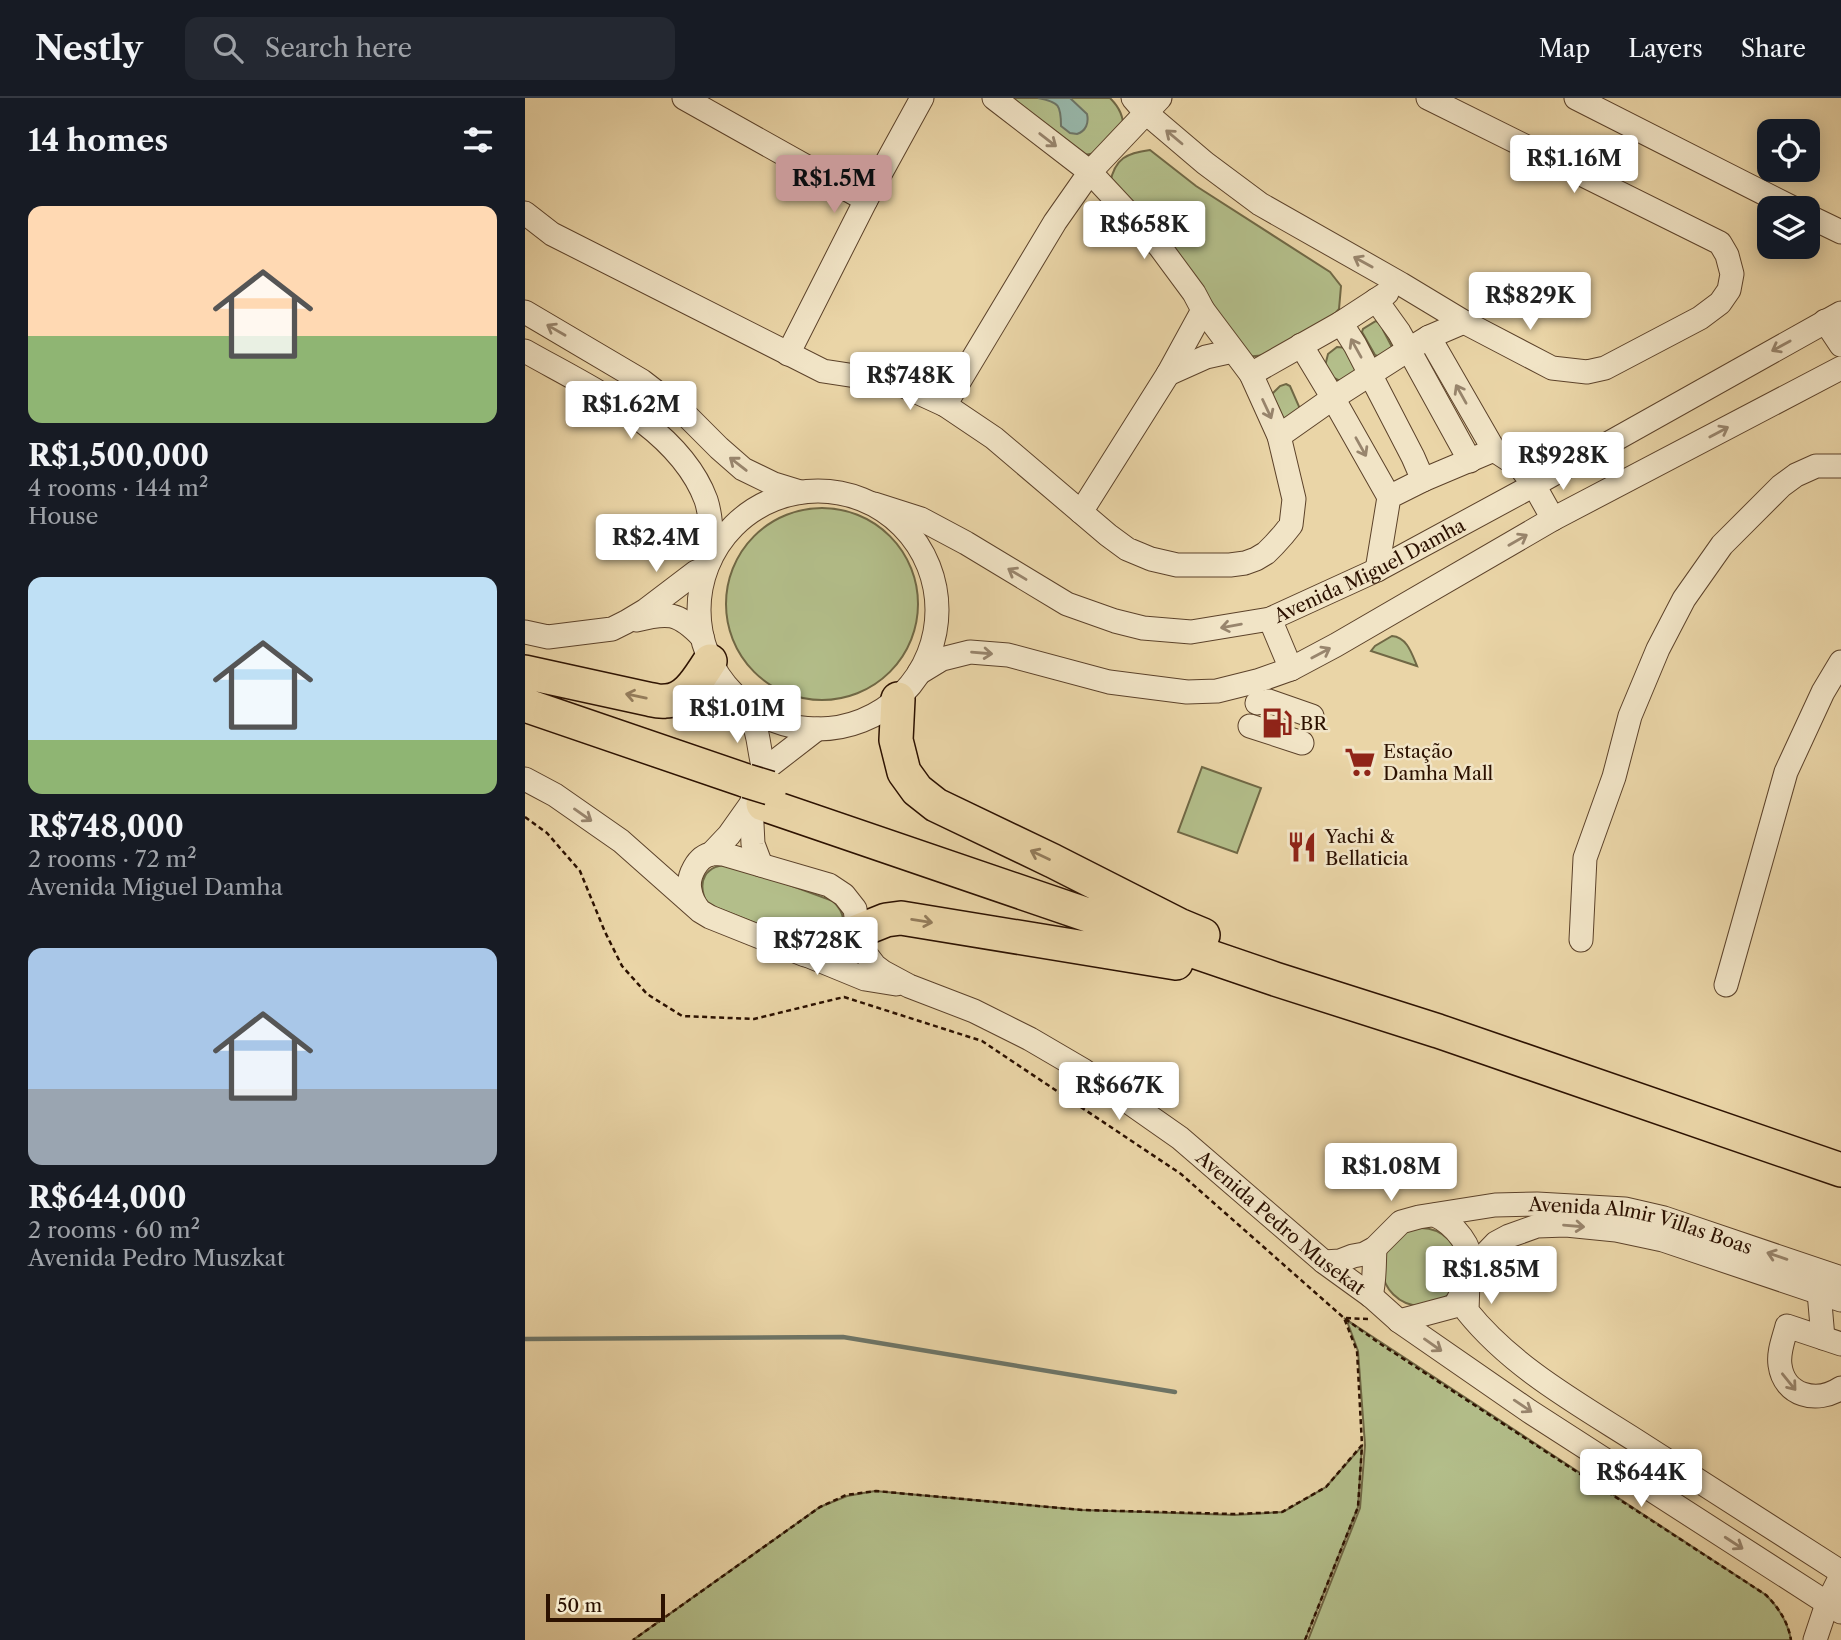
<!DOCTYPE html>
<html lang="en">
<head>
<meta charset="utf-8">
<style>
  :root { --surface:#171b24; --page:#242831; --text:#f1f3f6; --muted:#9ea1a6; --line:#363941; --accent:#c59692 }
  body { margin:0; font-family:"Libre Caslon Text",serif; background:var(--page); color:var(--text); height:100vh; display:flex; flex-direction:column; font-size:26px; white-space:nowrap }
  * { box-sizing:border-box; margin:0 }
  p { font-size:23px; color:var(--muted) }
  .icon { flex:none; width:38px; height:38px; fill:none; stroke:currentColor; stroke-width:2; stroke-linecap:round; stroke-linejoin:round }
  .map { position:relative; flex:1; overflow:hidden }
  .panel { display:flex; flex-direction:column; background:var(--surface); width:525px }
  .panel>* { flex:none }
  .buttons { position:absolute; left:1232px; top:21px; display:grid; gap:14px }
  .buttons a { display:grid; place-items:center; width:63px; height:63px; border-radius:14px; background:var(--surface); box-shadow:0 4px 18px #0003; font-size:35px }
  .scale { position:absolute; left:21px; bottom:18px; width:119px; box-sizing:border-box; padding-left:7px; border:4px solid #2c1100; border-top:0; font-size:19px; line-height:24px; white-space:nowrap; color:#2c1100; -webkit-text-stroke:5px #f1e4c6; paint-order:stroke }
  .price { position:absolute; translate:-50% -60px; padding:0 16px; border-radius:7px; background:#fff; color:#222; font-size:23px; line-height:46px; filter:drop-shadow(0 2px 4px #0008) }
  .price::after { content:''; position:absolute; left:50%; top:42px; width:21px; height:16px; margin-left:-10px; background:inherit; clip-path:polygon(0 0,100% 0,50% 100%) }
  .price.selected { background:var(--accent); color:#111 }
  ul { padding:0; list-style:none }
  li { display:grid; align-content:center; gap:14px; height:371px; padding:0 28px }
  li span { display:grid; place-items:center; height:217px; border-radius:14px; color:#555 }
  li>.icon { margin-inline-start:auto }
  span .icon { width:126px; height:126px; fill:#fffc; stroke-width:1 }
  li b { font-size:30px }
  h2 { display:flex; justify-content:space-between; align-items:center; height:84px; padding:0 28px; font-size:30px }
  header { display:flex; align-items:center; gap:42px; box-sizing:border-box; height:98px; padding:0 35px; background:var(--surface); border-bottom:2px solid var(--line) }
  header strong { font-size:33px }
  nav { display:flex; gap:38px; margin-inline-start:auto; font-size:24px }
  .search { width:490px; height:63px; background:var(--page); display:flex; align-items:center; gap:18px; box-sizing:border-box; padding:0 24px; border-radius:14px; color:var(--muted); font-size:26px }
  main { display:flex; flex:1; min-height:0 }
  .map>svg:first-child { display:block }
  .green { fill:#b3be8a; stroke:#706845; stroke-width:2 }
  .water { fill:#98b8ab; stroke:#6d7567; stroke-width:2 }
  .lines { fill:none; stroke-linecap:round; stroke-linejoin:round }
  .stream { stroke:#6d7567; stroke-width:4.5 }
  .minor-casing { stroke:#5c422a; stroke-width:25 }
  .highway-casing { stroke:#2c1100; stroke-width:36 }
  .path { stroke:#2c1100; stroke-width:2.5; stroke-dasharray:5 3.5; stroke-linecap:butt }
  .minor { stroke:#f1e4c6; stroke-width:23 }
  .highway { stroke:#ead5a7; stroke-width:33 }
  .highway-bridge-casing { stroke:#2c1100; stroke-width:36; stroke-linecap:butt }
  .highway-bridge { stroke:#ead5a7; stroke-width:33 }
  .oneway { stroke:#98856d }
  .oneway2 { stroke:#947d5c }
  .labels { text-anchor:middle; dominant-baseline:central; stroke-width:5; stroke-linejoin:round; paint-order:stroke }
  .street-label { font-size:19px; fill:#2c1100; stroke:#f1e4c6 }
  .poi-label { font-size:19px; fill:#2c1100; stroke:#f1e4c6; text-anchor:start }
</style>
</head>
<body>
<header>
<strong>Nestly</strong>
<div class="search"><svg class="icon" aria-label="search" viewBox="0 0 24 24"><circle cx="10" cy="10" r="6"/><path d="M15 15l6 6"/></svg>Search here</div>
<nav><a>Map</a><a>Layers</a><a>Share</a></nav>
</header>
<main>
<section class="panel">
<h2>14 homes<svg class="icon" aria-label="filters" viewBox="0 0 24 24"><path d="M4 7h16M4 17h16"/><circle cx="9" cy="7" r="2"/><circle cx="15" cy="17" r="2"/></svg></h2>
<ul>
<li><span style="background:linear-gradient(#ffd9b3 60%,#8fb573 0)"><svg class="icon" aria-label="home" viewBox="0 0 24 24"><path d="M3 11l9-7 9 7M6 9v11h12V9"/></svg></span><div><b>R$1,500,000</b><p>4 rooms · 144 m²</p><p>House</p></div></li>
<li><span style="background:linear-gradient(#bfe0f5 75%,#8fb573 0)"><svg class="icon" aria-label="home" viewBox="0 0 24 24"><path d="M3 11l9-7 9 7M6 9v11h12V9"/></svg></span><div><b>R$748,000</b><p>2 rooms · 72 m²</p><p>Avenida Miguel Damha</p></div></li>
<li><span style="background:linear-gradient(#a9c7e8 65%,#9aa5b1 0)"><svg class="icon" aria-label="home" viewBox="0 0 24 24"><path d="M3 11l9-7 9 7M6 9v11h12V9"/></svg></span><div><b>R$644,000</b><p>2 rooms · 60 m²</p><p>Avenida Pedro Muszkat</p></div></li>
</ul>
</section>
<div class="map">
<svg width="1316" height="1542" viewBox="0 0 1316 1542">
  <rect width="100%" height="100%" fill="#ead5a7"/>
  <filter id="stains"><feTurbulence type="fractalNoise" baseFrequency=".00286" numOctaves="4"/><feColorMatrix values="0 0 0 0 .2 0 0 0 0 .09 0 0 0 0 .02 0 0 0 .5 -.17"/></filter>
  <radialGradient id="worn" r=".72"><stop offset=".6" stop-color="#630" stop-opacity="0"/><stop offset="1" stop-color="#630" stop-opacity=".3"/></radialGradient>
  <!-- green -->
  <path class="green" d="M488,0h97c10,10 13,18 14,32l-22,22 -18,3 -21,-14z
    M625,52l46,36 134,86 11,14 -2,23 -8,9 -65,37 -21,2 -135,-174c5,-25 17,-30 40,-33z
    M851,223l6,3 1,6 9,17 -1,4 -11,6 -5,-2 -13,-23 1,-3z
    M812,249l11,1 9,23 -17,10 -8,-4 -7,-11 3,-12z
    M761,286l4,2 11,25 -12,7h-6l-11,-24 8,-8z
    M201 506a96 96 0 1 1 192 0a96 96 0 1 1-192 0Z
    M867,538c15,1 20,18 25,30l-46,-15 4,-5z
    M677,669l59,21 -24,65 -59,-21z
    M207,766l101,37c13,13 12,22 5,37l-23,9 -108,-43c-11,-24 -2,-39 25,-40z
    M857 1169a39 39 0 1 1 78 0a39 39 0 1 1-78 0Z
    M819,1220l422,277c13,13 22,27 25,45h-483l52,-132 5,-63 -7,-94 -11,-30 6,3z
    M837,1348l-4,61 -53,133h-672l187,-133 27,-11 28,-5 207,19 153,5 48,-3 43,-25z"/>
  <!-- water -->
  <path class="water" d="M513,0h32l17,16c2,9 -1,17 -10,20l-7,-1 -9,-7c0,-21 -2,-24 -23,-28z"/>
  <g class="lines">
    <!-- stream -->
    <path class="stream" d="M0,1241l318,-2 332,55"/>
    <!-- minor casing -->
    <g class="minor-casing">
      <g id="minor">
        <path d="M159,0l182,102"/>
        <path d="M608,0l12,14 60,51 55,41 141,80 63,38 88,46 35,4 18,-4 95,-50 20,-15 9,-13 3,-16 -5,-19 -7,-12 -292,-145"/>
        <path d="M1051,0l217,110"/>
        <path d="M0,115l27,21 271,137 72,11 50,23 49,33 114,97 19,14 24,10 26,6h53l15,-2 11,-4 10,-6 8,-8 9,-10 8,-10 3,-26 -15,-63 -28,-62 -48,-64 -9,-17 -34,-46 -70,-75 -96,-74"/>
        <path d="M1283,118l33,16"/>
        <path d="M851,202l23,32 71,129"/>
        <path d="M0,214l117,69 44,34 33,33 24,21 31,15 26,8"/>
        <path d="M1300,223l16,24"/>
        <path d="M816,225l14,22 58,112 10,23"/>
        <path d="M904,239l65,113"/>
        <path d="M776,247l32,53 56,99"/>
        <path d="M0,253c63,36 154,76 181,149 6,19 6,39 4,59"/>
        <path d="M263,256l78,-154 56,-102"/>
        <path d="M643,276l38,-17 27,-6"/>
        <path d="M726,276l90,-51 46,-30"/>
        <path d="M420,307l110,-183 35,-50 70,-74"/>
        <path d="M754,338l54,-38 75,-48 21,-13 35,-15"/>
        <circle cx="293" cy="512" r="119"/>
        <path id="s1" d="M349,406l47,15 45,24 101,61 48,17 28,7 48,4 79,-13 107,-49 157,-85 307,-172"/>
        <path d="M556,414l87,-138 35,-64"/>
        <path d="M852,472l12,-73 34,-17 71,-30 26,17 14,18 19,34"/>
        <path d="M745,521l21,50"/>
        <path d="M111,522c32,-8 42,-8 66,17"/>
        <path d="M0,534l23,5 64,-8 14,-7 20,-12 50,-38 10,-4"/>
        <path d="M394,575l23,-14 28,-7 38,3 101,27 78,10 30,-1 40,-10 34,-12 45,-24 217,-126 288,-151"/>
        <path d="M732,605l12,-2 43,15"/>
        <path d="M220,607c6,11 11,22 13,34 2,11 3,20 6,31"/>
        <path d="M725,628l52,17"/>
        <path d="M0,681l30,16 66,46 79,70 10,6 95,38h18l18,-6 15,-17 1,-8 -2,-15 -11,-14 -15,-10 -106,-31c-4,0 -8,-1 -11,0 -15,2 -25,23 -22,36 1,8 5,15 10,21"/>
        <path d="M226,706l2,40 8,21"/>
        <path d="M186,756l18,-19 22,-31 13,-34 53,-41"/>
        <path id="s2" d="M331,834l6,17 13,17 8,6 26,14 65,25 56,28 53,31 97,68 144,124 47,34 28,25 130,90 312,201"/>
        <path d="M1056,842l4,-82 29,-81 16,-61 28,-67 26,-50 38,-54 59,-59 15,-11 20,-9h25"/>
        <path d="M284,858l56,23 31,5"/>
        <path d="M1201,887l60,-213 37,-80 18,-30"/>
        <path id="s3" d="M799,1164l16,-1 13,-5 11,-2 11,-6 26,-26 18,-5 76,-12 42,-1 88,5 39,9 177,60"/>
        <path d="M946,1171l25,-26 13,-7 28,-10 29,-1 50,5 47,10 178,60"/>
        <path d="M943,1183l-1,30c44,55 108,91 168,129 68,44 137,88 206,132"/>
        <path d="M846,1198c4,-16 3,-31 4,-48"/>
        <path d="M874,1223l56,-15c6,-12 14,-24 16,-37 3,-22 -17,-45 -36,-54"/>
        <path d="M1298,1240l-4,-46 6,-12"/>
        <path d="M1316,1246l-54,-18c-3,12 -9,26 -7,39 4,31 37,39 61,23"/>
        <path d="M1290,1542l12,-36 14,-28"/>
      </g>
    </g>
    <!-- highway casing -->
    <g class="highway-casing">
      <path id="highway" d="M0,574l123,27c5,1 12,3 17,2 22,0 34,-24 45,-40
        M373,601l-2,41 8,32 13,18 19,15 117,56 126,64 24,10
        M0,607l222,76
        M238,706l512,175 163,52 403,139
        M331,834l30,-12 15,-2 275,45"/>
    </g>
    <!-- path -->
    <path class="path" d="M0,719l22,16 33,38 25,61 17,34 25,28 35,22 72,3 90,-22 138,44 199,133 163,144 13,33 5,94 -36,42 -44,25 -47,2 -153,-4 -206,-19 -30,4 -26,12 -187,133
      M843,1221l-24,-1 35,25 387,252c13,13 22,27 25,45
      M780,1542l53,-133 4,-62"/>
    <!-- minor -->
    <use href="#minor" class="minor"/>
    <!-- highway -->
    <use href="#highway" class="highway"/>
    <!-- highway-bridge casing -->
    <g class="highway-bridge-casing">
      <path id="highway-bridge" d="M222,683l23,7"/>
    </g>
    <!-- highway-bridge -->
    <use href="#highway-bridge" class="highway-bridge"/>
  </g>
  <!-- one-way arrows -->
  <defs><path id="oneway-shaft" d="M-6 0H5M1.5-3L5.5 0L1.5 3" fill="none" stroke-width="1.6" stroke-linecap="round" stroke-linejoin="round" transform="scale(1.75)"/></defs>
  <g class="oneway">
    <use href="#oneway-shaft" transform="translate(649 39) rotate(-140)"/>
    <use href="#oneway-shaft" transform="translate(523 42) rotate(38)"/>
    <use href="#oneway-shaft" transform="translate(838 164) rotate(-151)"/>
    <use href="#oneway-shaft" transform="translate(31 232) rotate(-150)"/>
    <use href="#oneway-shaft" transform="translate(1256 248) rotate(151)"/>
    <use href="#oneway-shaft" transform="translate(831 250) rotate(-119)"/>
    <use href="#oneway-shaft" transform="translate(936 296) rotate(-119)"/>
    <use href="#oneway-shaft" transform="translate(742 311) rotate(65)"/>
    <use href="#oneway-shaft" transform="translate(1194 334) rotate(-28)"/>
    <use href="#oneway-shaft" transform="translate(836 349) rotate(61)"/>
    <use href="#oneway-shaft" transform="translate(213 366) rotate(-142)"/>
    <use href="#oneway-shaft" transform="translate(993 442) rotate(-30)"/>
    <use href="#oneway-shaft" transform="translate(492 476) rotate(-149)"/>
    <use href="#oneway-shaft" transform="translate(706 528) rotate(170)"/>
    <use href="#oneway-shaft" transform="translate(457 555) rotate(5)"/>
    <use href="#oneway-shaft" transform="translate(796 555) rotate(-28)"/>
    <use href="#oneway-shaft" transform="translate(58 717) rotate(35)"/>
    <use href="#oneway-shaft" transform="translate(1049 1128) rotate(5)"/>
    <use href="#oneway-shaft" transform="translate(1252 1158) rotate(-161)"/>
    <use href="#oneway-shaft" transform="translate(908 1247) rotate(35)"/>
    <use href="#oneway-shaft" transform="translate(1264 1284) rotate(51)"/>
    <use href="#oneway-shaft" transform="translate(998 1308) rotate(34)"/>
    <use href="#oneway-shaft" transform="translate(1209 1445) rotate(33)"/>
  </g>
  <g class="oneway2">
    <use href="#oneway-shaft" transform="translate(111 598) rotate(-168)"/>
    <use href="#oneway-shaft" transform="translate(515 757) rotate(-155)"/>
    <use href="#oneway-shaft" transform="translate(397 823) rotate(9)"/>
  </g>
  <!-- icons -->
  <defs>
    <g id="fuel-bare" transform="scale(2.415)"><path d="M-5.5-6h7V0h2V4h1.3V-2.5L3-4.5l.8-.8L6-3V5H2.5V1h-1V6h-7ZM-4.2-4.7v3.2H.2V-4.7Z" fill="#8f2418" stroke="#f1e4c6" stroke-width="2.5" paint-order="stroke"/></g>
    <g id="supermarket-bare" transform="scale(2.415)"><path d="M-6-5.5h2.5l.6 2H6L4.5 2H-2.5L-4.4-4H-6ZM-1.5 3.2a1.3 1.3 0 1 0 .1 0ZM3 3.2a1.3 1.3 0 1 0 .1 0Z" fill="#8f2418" stroke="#f1e4c6" stroke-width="2.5" paint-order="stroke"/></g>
    <g id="restaurant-bare" transform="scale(2.415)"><path d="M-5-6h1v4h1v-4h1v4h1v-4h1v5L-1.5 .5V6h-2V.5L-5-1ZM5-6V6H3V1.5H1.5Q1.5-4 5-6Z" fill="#8f2418" stroke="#f1e4c6" stroke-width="2.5" paint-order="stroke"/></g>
  </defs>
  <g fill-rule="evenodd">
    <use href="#fuel-bare" x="752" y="625"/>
    <use href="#supermarket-bare" x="835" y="664"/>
    <use href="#restaurant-bare" x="777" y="749"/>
  </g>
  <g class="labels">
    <!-- street labels -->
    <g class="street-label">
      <text stroke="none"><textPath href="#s1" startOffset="537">Avenida Miguel Damha</textPath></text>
      <text stroke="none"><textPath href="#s2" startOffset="523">Avenida Pedro Musekat</textPath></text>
      <text stroke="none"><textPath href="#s3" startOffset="334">Avenida Almir Villas Boas</textPath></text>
    </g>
    <!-- poi labels -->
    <g class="poi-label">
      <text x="775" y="625">BR</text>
      <text x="858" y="653">Estação<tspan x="858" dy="22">Damha Mall</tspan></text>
      <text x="800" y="738">Yachi &amp;<tspan x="800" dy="22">Bellaticia</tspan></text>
    </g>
  </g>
  <rect width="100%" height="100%" filter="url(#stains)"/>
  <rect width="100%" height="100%" fill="url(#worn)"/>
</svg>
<div class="buttons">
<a><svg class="icon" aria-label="locate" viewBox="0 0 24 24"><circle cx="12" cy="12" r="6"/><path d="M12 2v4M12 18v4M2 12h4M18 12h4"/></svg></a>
<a><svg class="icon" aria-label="layers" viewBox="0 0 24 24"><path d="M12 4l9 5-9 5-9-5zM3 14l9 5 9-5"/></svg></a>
</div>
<div class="scale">50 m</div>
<b class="price" style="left:1049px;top:97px">R$1.16M</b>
<b class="price selected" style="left:309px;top:117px">R$1.5M</b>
<b class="price" style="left:619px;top:163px">R$658K</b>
<b class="price" style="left:1005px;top:234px">R$829K</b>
<b class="price" style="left:385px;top:314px">R$748K</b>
<b class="price" style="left:106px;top:343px">R$1.62M</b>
<b class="price" style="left:1038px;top:394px">R$928K</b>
<b class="price" style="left:131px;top:476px">R$2.4M</b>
<b class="price" style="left:212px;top:647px">R$1.01M</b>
<b class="price" style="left:292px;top:879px">R$728K</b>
<b class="price" style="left:594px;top:1024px">R$667K</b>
<b class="price" style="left:866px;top:1105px">R$1.08M</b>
<b class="price" style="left:966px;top:1208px">R$1.85M</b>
<b class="price" style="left:1116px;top:1411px">R$644K</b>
</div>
</main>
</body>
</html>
